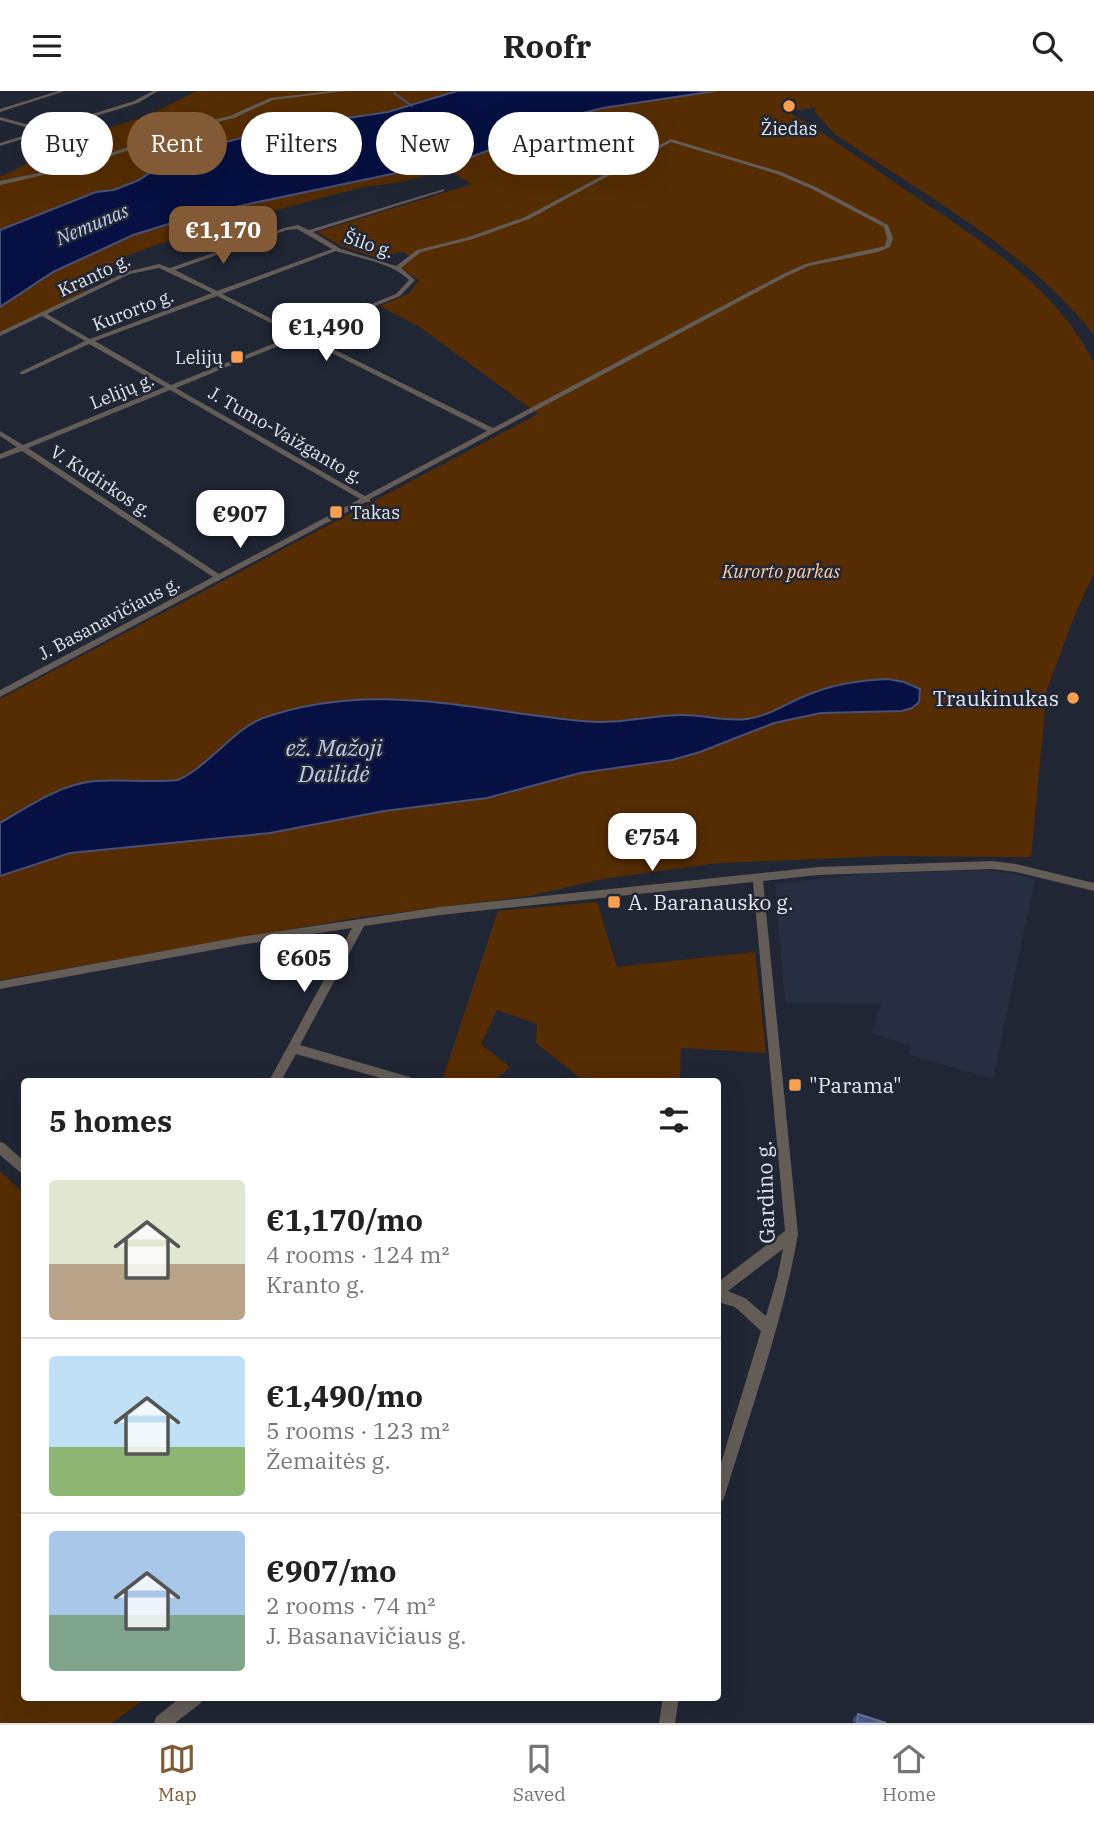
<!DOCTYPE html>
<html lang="en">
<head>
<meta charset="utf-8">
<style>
  :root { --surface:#fff; --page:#f6f6f6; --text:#222; --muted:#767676; --line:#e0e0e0; --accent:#835a36 }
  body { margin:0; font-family:"IBM Plex Serif",serif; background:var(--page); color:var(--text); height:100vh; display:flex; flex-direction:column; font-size:26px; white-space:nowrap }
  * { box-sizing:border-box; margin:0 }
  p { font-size:23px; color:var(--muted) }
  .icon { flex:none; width:38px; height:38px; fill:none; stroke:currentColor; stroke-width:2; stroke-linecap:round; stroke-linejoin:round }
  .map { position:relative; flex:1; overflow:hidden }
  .panel { position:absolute; left:21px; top:987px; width:700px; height:623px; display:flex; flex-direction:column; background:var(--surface); border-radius:7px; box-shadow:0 7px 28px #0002 }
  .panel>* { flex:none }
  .guide { position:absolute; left:21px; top:21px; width:700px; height:63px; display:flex; gap:14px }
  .price { position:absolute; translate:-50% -60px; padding:0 16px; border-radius:14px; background:#fff; color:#222; font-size:23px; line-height:46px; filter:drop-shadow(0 2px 4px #0008) }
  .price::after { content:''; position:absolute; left:50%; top:42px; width:21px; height:16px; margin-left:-10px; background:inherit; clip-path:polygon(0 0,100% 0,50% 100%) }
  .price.active { background:var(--accent); color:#fff }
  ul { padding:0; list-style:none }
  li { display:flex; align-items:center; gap:21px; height:175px; padding:0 28px }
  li+li { border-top:2px solid var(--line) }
  li span { display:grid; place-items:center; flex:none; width:196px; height:140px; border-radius:7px; color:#555 }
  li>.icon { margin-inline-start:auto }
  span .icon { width:84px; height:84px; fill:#fffc; stroke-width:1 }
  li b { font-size:30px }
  h2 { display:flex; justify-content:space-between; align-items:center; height:84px; padding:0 28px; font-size:30px }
  .tag { padding:0 24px; border-radius:32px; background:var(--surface); box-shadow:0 7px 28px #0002; font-size:24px; line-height:63px }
  .tag.active { background:var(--accent); color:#fff }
  header { display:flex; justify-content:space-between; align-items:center; height:91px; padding:0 28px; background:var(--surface); font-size:32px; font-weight:700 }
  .tab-bar { display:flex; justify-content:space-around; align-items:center; height:98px; border-top:2px solid var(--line); background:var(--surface); font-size:19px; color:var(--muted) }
  .tab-bar a { display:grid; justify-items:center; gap:4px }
  .tab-bar .active { color:var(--accent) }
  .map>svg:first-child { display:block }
  .built { fill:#272e42 }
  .green { fill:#562d02 }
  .water { fill:#061042; stroke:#485076; stroke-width:2 }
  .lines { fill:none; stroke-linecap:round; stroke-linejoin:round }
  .stream { stroke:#485076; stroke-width:2 }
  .street { fill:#635c57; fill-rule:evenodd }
  .wall { fill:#36477a }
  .building { fill:#495887; stroke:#616f97; stroke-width:2 }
  .poi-dot { fill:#fa9f4f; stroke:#202634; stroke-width:2.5 }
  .labels { text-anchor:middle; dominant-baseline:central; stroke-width:5; stroke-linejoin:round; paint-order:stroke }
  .far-poi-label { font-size:18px; fill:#e3e7f0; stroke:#202634 }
  .far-street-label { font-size:18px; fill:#e3e7f0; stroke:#202634 }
  .far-park-label { font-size:18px; font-style:italic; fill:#ffcea8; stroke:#202634 }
  .far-water-label { font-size:19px; font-style:italic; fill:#c0cef0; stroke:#202634 }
  .poi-label { font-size:21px; fill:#e3e7f0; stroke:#202634; text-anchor:start }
  .street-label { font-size:21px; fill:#e3e7f0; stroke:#202634 }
  .water-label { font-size:23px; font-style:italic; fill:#c0cef0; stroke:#202634 }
</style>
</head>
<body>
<header><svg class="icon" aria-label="menu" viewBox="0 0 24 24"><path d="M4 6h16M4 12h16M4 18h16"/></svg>Roofr<svg class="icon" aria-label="search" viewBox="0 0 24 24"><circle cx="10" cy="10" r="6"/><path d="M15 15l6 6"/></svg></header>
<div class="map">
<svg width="1094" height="1632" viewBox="0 0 1094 1632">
  <rect width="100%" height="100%" fill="#202634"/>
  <!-- built -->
  <path class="built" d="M983,779l28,3 24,6 -42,200 -84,-24 2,-9 -39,-13 9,-29 -96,-2 -10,-118 89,-10z"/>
  <!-- green -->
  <path class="green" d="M197,0h260l-69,21 -108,16 -58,15 -62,23 -21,14 -25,10 -18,3 -96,37v-53l86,-42 61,-19z
    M715,0h379v244c-67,-85 -169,-140 -258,-200l-21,-23 1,-5 -28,5c41,23 78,51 116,77 71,48 151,95 190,174v210l-20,44 -27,72 -16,168 -143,-1 -169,7 -116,16 -74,17 -174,22 -355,62v-281l538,-285 -118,-87 -40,-21 30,-13 9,-13 -19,-12 10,-12 -6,-4 -30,5 -33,-11 -24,-14 155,-48 -24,-14 -46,12 -38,5 -168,44 -70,25 -39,29 -4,7 -83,42v-27l53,-35 80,-37 68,-21 267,-56 63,-23 48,-21 24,-6z
    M597,811l20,65 138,-15 11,101 -85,-5 -1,33h-96l-48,-38 1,-19 -40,-14 -16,34 29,23 -15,14h-53l56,-170z
    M0,1080l24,22v504l122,1 -34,25h-112z"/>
  <!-- water -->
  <path class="water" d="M457,0h258l-112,17 -24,6 -48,21 -63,23 -267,56 -68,21 -80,37 -53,35v-77l96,-38 18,-2 25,-10 21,-14 62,-23 58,-15 108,-16z
    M888,588l16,3 16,7 -1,13 -7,6 -10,3 -81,2 -47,10 -74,29 -28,8 -92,13 -93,25 -103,13 -114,22 -200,20 -70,23v-53c29,-17 61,-39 95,-42 28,-2 55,2 83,-1 31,-14 57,-52 85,-62 111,-39 210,-7 320,3 34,4 67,-6 100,-6 21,0 42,7 64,4 22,-3 38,-15 58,-23 25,-11 56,-16 83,-17z"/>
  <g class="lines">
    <!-- stream -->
    <path class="stream" d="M394,2l18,13"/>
    <!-- street -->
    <path class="street" d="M58,0h7l-65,21v-3z
      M153,0h5l-20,12 -138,43v-3l39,-12 -39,-11v-3l44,12 90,-28z
      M331,0h14l-72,9 -39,18 -44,10 -21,9 -95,31 -74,17v-4l71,-15 94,-31 21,-9 44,-10 40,-18z
      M671,48l110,33 35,15 72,38 5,13 -3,9 -12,5 -69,14 -22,10 -417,223v3h-4l-366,195v-7l213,-113 -191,-126 -22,8v-5l17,-7 -17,-11v-5l23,14 142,-58 -76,-43 -65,30h-4v-2l65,-31 -43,-25 -42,20v-4l126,-60 33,-8 11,4 114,-40 14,-3 11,5 135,-41v2l-131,41 28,17 55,17 21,-16 52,-13 56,-20zM671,51l106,32 35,15 72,38 3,11 -2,8 -80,18 -22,10 -290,154 -188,-93 95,-39 15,-16 -14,-12 20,-16 52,-13 56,-20zM297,138l35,20 -115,42 -42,-21 112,-40zM336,160c24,8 55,11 73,29l-13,14 -96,39 -78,-39zM159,177l53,25 -122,46 -43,-25 83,-40zM217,205l78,39 -124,50 -76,-44zM300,246l187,94 -122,65 -189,-108zM170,299l190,109 -141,75 -191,-126z
      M992,770l24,3 78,19v8l-78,-19 -24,-3 -174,6 -55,6 35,353c-15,88 -47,175 -73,261l-2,5 -5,2v-29l43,-142 -26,-24 -17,-5v-20l67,-51 -32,-349 -313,33 -76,11 -64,119 106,31 4,1 2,4h-21l-95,-27 -15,27h-12l83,-153 -112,17 -240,44v-8l240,-44 200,-30 378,-40zM783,1158l-6,29 -11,38 -21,-18 -17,-7z
      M0,1051l4,1 20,18v12l-4,-1 -20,-17z
      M181,1606h22l-2,6 -26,20h-21l2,-6z
      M663,1606h16l-4,26h-16z"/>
  </g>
  <!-- wall -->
  <path class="wall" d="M858,1623l28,9h-33v-5z"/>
  <!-- building -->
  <path class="building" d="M858,1623l28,9h-29z"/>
  <!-- markers -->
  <g class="poi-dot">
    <circle cx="789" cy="15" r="7"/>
    <rect x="230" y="259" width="14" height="14" rx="3.5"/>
    <rect x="329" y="414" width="14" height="14" rx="3.5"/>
    <circle cx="1073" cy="607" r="7"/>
    <rect x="607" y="804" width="14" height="14" rx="3.5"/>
    <rect x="788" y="987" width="14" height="14" rx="3.5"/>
  </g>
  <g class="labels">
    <!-- far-poi labels -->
    <g class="far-poi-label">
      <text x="789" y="37">Žiedas</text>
      <text x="223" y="266" text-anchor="end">Lelijų</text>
      <text x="350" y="421" text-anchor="start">Takas</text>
    </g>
    <!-- far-street labels -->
    <g class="far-street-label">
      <text transform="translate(369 153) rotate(19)">Šilo g.</text>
      <text transform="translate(94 184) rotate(-25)">Kranto g.</text>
      <text transform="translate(133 219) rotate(-21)">Kurorto g.</text>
      <text transform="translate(122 300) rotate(-22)">Lelijų g.</text>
      <text transform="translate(286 344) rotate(30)">J. Tumo-Vaižganto g.</text>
      <text transform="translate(101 390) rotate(33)">V. Kudirkos g.</text>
      <text transform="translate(109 527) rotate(-28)">J. Basanavičiaus g.</text>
    </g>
    <!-- far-park labels -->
    <g class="far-park-label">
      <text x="781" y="480">Kurorto parkas</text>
    </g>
    <!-- far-water labels -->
    <g class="far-water-label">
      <text transform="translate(92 133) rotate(-23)">Nemunas</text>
    </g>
    <!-- poi labels -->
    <g class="poi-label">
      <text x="1059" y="607" text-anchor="end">Traukinukas</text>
      <text x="628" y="811">A. Baranausko g.</text>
      <text x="809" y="994">"Parama"</text>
    </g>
    <!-- street labels -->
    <g class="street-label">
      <text transform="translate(765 1101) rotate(-92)">Gardino g.</text>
    </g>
    <!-- water labels -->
    <g class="water-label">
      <text x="334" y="656">ež. Mažoji<tspan x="334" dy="26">Dailidė</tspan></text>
    </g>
  </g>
</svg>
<b class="price active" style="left:223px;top:175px">€1,170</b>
<b class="price" style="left:326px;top:272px">€1,490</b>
<b class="price" style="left:240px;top:459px">€907</b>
<b class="price" style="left:652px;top:782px">€754</b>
<b class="price" style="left:304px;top:903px">€605</b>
<div class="guide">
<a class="tag">Buy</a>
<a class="tag active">Rent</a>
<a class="tag">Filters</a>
<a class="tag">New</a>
<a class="tag">Apartment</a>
</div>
<section class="panel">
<h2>5 homes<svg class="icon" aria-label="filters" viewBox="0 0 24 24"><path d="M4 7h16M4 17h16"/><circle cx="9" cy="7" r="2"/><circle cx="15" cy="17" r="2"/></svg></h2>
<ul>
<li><span style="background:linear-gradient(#dfe7d0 60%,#b9a48a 0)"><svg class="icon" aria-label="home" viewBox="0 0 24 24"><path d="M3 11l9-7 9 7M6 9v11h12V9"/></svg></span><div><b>€1,170/mo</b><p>4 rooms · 124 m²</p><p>Kranto g.</p></div></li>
<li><span style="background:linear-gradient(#bfe0f5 65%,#8fb573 0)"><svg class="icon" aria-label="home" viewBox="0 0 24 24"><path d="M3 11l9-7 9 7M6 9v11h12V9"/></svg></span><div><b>€1,490/mo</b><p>5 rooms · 123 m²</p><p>Žemaitės g.</p></div></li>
<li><span style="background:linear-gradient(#a9c7e8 60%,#7fa58c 0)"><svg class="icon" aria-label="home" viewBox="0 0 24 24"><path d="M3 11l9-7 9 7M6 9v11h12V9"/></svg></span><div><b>€907/mo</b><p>2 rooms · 74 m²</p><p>J. Basanavičiaus g.</p></div></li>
</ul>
</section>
</div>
<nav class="tab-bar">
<a class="active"><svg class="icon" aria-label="map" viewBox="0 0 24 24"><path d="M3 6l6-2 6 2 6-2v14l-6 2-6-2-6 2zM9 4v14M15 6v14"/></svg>Map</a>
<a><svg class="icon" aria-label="saved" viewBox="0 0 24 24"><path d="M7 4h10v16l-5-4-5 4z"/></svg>Saved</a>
<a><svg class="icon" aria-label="home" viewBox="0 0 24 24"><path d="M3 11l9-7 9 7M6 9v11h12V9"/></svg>Home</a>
</nav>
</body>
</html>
